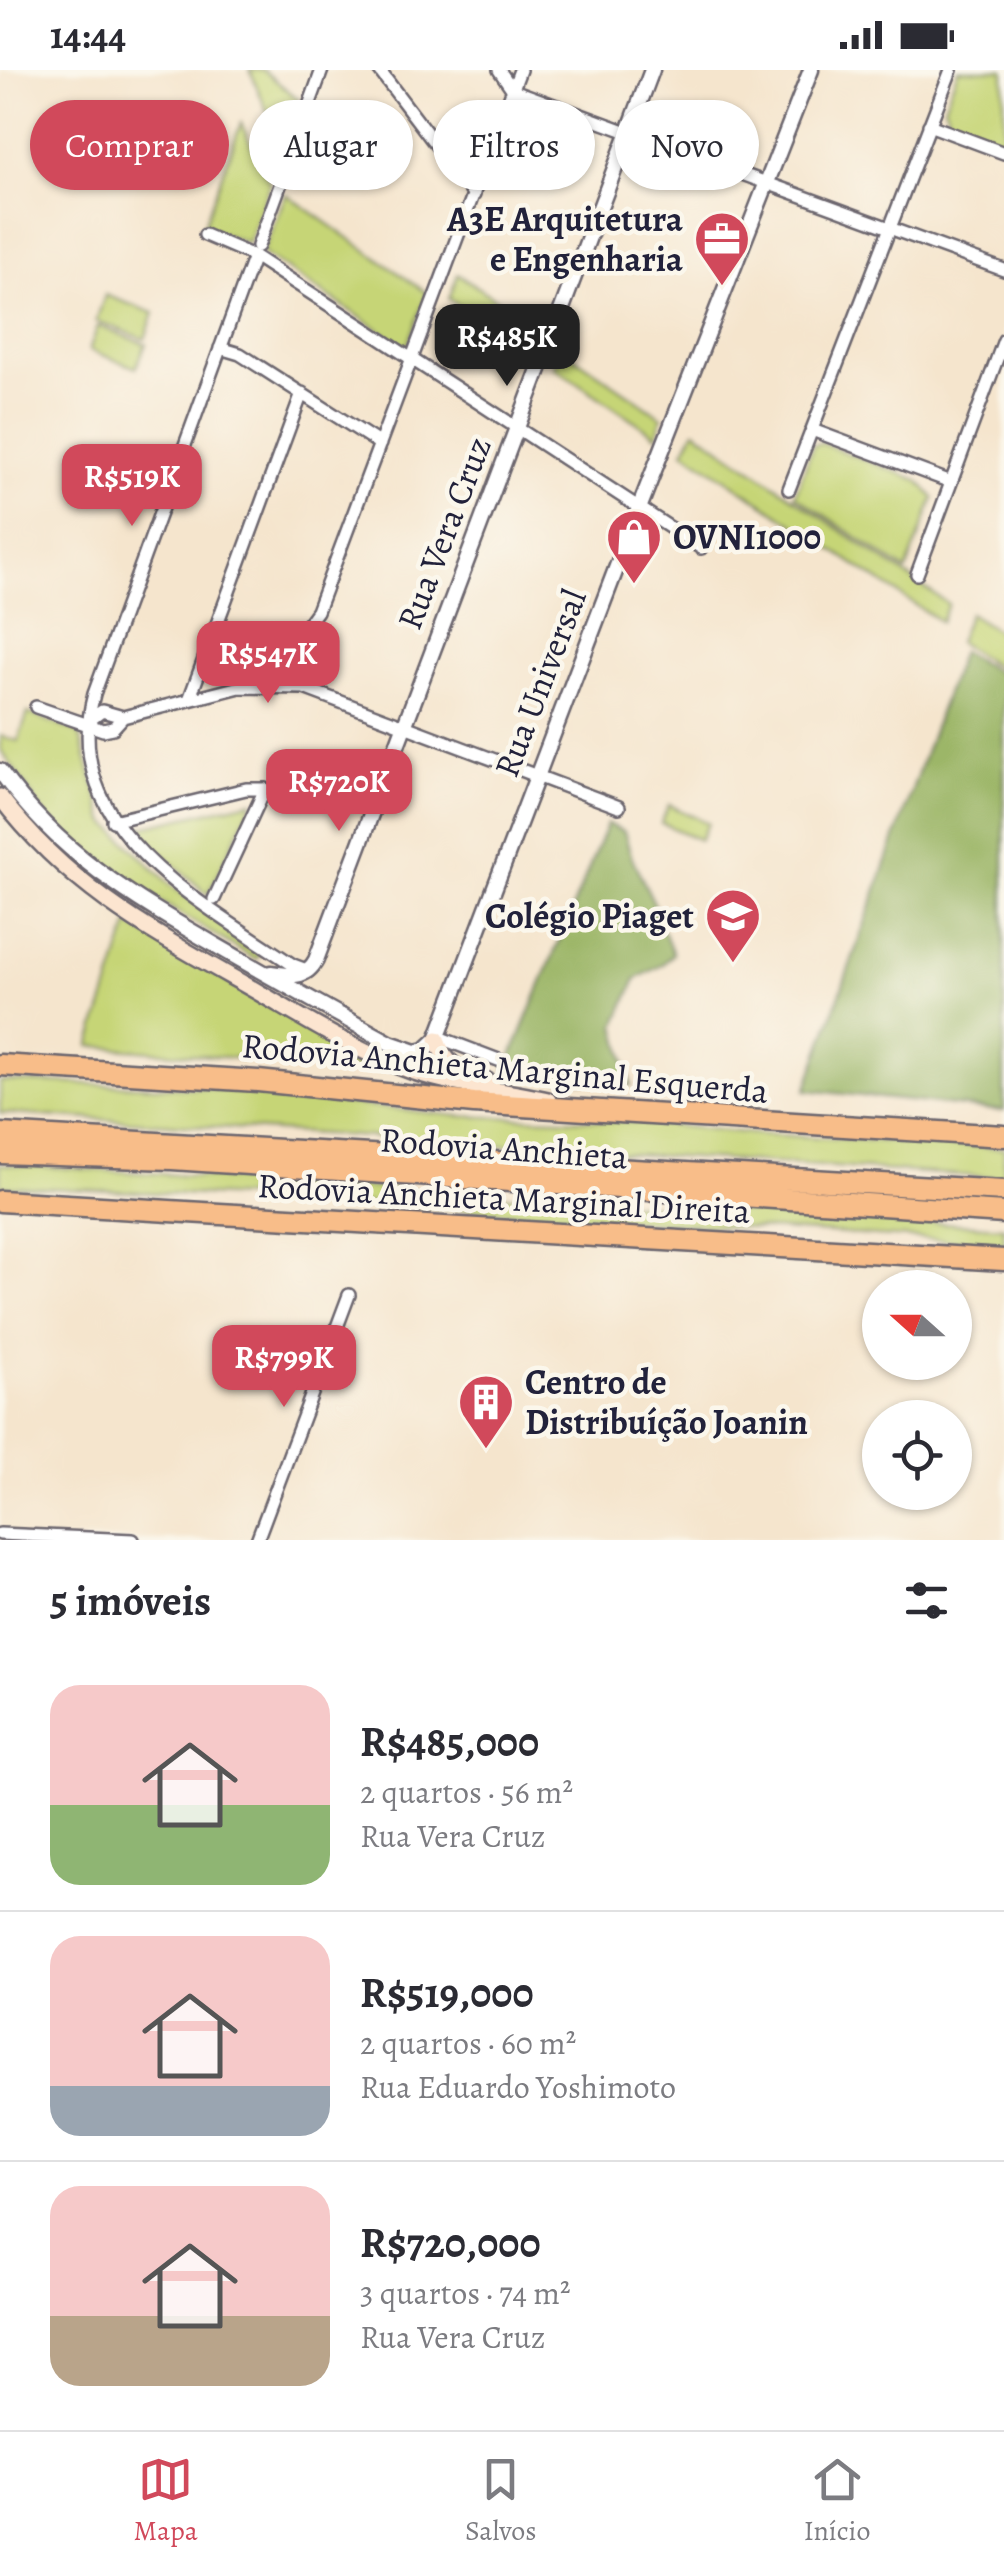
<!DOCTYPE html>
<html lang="pt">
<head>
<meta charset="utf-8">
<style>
  :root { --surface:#fff; --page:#f7f7f7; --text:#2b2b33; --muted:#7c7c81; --line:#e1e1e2; --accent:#d1495b }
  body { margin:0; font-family:Alegreya,serif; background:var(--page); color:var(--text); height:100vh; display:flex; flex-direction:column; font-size:38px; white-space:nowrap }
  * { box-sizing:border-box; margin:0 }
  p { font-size:32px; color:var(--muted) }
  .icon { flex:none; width:55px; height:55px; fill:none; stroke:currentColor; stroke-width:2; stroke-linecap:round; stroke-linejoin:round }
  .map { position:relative; height:1470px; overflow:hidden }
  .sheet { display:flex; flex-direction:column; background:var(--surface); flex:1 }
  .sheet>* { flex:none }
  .guide { position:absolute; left:30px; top:30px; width:945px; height:90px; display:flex; gap:20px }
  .needle { width:65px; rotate:291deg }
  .controls { position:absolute; left:862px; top:1200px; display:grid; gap:20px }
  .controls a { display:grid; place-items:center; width:110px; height:110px; border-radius:50%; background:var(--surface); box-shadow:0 2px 8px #0004; font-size:50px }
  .price { position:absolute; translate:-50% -85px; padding:0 22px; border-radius:20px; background:var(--accent); color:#fff; font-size:32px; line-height:65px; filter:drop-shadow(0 2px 5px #0008) }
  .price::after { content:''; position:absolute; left:50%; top:60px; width:30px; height:22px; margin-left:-15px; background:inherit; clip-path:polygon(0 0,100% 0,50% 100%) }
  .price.on { background:#222; color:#fff }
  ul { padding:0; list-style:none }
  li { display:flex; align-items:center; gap:30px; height:250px; padding:0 50px }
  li+li { border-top:2px solid var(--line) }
  li span { display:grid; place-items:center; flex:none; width:280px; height:200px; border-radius:30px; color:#555 }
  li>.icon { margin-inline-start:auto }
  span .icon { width:120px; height:120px; fill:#fffc; stroke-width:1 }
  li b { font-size:42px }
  h2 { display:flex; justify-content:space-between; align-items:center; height:120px; padding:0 50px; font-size:42px }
  .pill { padding:0 35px; border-radius:45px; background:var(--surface); box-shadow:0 2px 8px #0004; font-size:35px; line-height:90px }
  .pill.on { background:var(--accent); color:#fff }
  .status { display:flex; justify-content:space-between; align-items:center; height:70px; padding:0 50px; background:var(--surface); direction:ltr }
  .status svg { height:28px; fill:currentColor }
  .tabs { display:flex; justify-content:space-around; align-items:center; height:140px; border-top:2px solid var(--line); background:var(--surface); font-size:28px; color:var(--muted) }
  .tabs a { display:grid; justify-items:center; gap:5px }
  .tabs .on { color:var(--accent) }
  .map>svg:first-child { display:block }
  .green { fill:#c6d576; stroke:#747c58; stroke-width:2.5 }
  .forest { fill:#9cb667; stroke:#5f6c51; stroke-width:2.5 }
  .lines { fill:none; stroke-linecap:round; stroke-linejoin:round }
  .minor-casing { stroke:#6c666e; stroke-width:16 }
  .tertiary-casing { stroke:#6c666e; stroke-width:19 }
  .secondary-casing { stroke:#6c666e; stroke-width:20 }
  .trunk-casing { stroke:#6c666e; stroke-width:25 }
  .motorway-casing { stroke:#6c666e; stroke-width:25 }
  .minor { stroke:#fff; stroke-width:11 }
  .tertiary { stroke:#fff; stroke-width:14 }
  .secondary { stroke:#fce5d0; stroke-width:15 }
  .trunk { stroke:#f8bd89; stroke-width:20 }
  .motorway { stroke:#f8bd89; stroke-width:20 }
  .labels { text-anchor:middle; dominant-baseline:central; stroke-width:9; stroke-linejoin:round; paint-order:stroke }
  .poi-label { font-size:35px; font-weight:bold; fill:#22223b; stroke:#fbf7ec; text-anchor:end }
  .street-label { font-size:35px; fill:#22223b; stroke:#fbf7ec }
</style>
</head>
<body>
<div class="status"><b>14:44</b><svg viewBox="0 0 49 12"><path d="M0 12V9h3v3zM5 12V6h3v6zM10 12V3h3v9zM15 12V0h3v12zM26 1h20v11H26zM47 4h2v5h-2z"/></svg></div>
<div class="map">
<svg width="1004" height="1470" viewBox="0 0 1004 1470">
  <rect width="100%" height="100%" fill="#fbf7ec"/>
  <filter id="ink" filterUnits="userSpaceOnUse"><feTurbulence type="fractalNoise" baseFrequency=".01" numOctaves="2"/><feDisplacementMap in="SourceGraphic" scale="20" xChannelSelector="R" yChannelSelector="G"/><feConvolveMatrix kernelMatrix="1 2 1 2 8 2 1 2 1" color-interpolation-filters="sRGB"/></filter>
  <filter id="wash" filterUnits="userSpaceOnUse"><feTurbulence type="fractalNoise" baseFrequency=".0048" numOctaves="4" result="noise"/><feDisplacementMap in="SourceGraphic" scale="40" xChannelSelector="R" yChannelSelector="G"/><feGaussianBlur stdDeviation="2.25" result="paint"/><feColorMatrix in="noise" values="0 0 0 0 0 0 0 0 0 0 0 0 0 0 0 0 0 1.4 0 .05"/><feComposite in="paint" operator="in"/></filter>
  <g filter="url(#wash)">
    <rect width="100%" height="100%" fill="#f5e5cd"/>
    <!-- green -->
    <path class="green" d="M250,0h13l36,30 -17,48z
      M958,0h46v74l-52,-19 -8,-19z
      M241,53l29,60 -22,60 -45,-16z
      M286,124l141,99 -20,55 -145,-95z
      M458,204l82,55 -12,25 -79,-55z
      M105,225l49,18 -9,26 -49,-18z
      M98,256l48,18 -10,24 -47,-18z
      M561,278l101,69 -5,19 -103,-69z
      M695,360l253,174 -7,18 -257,-171z
      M821,373l97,37 16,18 -28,73 -111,-76 18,-50z
      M969,543l35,22v36l-46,-29z
      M28,643l51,20 26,88 68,66 87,65 -4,8 -162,-99 -45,-40 -49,-72v-13l18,5z
      M253,731l-45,94 -74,-66z
      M669,735l39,18 -8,17 -39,-17z
      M129,854l251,146 -290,-24z
      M0,1011l207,7 252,28 170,5 128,13 247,14v30l-1004,-65z
      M0,1094l1004,63v17l-709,-45 -295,-13z"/>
    <!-- forest -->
    <path class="forest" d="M961,581l43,25v435l-198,-21z
      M607,754l17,8 8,26 23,47 2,20 8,9 8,20 -11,11 -26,14 -20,46 15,60 -127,-10z"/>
  </g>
  <g filter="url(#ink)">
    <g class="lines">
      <!-- minor casing -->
      <g class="minor-casing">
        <path id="minor" d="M379,0l95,125
          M499,0l14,20 491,180
          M929,55l75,28
          M205,165l49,21 447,292
          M258,176l64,-176
          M254,186l-160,438c-37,134 107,208 199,271l16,6
          M220,278l20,6 140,90
          M812,360l139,52
          M789,419l162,-419
          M917,504l87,-234
          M240,617l45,-32 32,-44 203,-541
          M189,630l113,-307
          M36,637l67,23 10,-2 10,-11
          M86,653l16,-12 21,6 117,-30 64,1 315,119
          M113,751l133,-32h19l19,7
          M214,829l51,-110
          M438,967l63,24
          M0,1464l133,6
          M257,1470l92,-245"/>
      </g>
      <!-- tertiary casing -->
      <g class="tertiary-casing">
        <path id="tertiary" d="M0,701c58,82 132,126 217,175 57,33 115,65 173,97l26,9 9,-2 12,-11 203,-533 171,-436
          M271,903c19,3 35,6 45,-13l336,-890"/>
      </g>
      <!-- secondary casing -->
      <g class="secondary-casing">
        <path id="secondary" d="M0,727c72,95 158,138 258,195 50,29 101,61 156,80 43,14 89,18 134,28
          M437,969c7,27 25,32 49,41"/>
      </g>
      <!-- trunk casing -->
      <g class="trunk-casing">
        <path id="trunk" d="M0,995l258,16 216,22 530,33
          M0,1131l1004,59"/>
      </g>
      <!-- motorway casing -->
      <g class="motorway-casing">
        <path id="motorway" d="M0,1064l1004,57
          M0,1083l172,6 832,54"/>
      </g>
      <!-- minor -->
      <use href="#minor" class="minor"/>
      <!-- tertiary -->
      <use href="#tertiary" class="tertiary"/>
      <!-- secondary -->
      <use href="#secondary" class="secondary"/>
      <!-- trunk -->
      <use href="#trunk" class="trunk"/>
      <!-- motorway -->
      <use href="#motorway" class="motorway"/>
    </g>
  </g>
  <!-- icons -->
  <defs>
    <g id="office-pin" transform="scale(2.875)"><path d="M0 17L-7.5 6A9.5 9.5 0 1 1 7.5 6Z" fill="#d1495b" stroke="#fbf7ec"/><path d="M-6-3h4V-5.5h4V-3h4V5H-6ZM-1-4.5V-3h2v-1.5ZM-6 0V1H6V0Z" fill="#fff"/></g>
    <g id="shop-pin" transform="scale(2.875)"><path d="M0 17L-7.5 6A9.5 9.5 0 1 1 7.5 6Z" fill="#d1495b" stroke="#fbf7ec"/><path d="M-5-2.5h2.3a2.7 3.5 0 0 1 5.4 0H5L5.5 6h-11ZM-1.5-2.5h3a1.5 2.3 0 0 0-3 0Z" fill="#fff"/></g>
    <g id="school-pin" transform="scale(2.875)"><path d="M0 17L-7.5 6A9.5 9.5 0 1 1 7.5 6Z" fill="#d1495b" stroke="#fbf7ec"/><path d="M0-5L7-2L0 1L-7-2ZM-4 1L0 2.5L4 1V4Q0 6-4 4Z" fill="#fff"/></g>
    <g id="building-pin" transform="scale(2.875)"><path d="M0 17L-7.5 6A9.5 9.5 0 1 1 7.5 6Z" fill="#d1495b" stroke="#fbf7ec"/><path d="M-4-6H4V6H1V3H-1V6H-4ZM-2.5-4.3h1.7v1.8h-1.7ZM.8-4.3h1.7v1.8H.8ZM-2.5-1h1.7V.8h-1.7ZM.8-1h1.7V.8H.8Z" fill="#fff"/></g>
  </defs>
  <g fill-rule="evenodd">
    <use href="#office-pin" x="722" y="169"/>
    <use href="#shop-pin" x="634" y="467"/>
    <use href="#school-pin" x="733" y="846"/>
    <use href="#building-pin" x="486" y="1332"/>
  </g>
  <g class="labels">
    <!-- poi labels -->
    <g class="poi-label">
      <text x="683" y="149">A3E Arquitetura<tspan x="683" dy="40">e Engenharia</tspan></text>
      <text x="673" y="467" text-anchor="start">OVNI1000</text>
      <text x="694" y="846">Colégio Piaget</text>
      <text x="525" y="1312" text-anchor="start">Centro de<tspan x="525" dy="40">Distribuíção Joanin</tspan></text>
    </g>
    <!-- street labels -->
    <g class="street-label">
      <text transform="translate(444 463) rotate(-69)">Rua Vera Cruz</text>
      <text transform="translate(540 613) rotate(-69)">Rua Universal</text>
      <text transform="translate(505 998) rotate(5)">Rodovia Anchieta Marginal Esquerda</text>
      <text transform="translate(504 1078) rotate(4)">Rodovia Anchieta</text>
      <text transform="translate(504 1128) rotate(3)">Rodovia Anchieta Marginal Direita</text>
    </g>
  </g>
</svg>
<div class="controls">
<a><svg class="needle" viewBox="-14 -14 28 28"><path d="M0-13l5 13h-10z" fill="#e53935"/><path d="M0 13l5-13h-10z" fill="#7c7c81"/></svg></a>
<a><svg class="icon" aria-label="locate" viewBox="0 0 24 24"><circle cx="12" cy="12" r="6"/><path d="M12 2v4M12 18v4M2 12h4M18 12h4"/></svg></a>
</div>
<b class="price on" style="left:507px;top:319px">R$485K</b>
<b class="price" style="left:132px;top:459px">R$519K</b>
<b class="price" style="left:268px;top:636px">R$547K</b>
<b class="price" style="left:339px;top:764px">R$720K</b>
<b class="price" style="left:284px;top:1340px">R$799K</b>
<div class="guide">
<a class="pill on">Comprar</a>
<a class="pill">Alugar</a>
<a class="pill">Filtros</a>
<a class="pill">Novo</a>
</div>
</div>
<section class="sheet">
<h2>5 imóveis<svg class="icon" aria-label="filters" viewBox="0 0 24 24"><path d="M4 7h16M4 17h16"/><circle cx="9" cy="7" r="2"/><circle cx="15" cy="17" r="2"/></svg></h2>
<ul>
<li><span style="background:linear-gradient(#f6c9c9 60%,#8fb573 0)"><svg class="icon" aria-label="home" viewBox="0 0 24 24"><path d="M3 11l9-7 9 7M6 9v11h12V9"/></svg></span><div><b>R$485,000</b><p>2 quartos · 56 m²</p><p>Rua Vera Cruz</p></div></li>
<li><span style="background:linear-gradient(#f6c9c9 75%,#9aa5b1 0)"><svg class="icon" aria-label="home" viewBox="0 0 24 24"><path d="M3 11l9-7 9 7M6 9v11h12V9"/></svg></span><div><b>R$519,000</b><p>2 quartos · 60 m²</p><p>Rua Eduardo Yoshimoto</p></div></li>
<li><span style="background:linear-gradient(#f6c9c9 65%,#b9a48a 0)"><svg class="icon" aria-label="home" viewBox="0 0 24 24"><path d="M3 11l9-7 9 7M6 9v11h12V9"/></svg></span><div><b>R$720,000</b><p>3 quartos · 74 m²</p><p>Rua Vera Cruz</p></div></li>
</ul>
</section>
<nav class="tabs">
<a class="on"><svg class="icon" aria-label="map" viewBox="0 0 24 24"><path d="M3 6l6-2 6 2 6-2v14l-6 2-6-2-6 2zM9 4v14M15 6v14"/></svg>Mapa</a>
<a><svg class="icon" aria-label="saved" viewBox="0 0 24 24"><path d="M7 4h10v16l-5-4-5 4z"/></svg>Salvos</a>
<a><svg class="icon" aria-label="home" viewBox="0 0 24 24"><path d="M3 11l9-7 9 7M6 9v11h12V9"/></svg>Início</a>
</nav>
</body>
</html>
